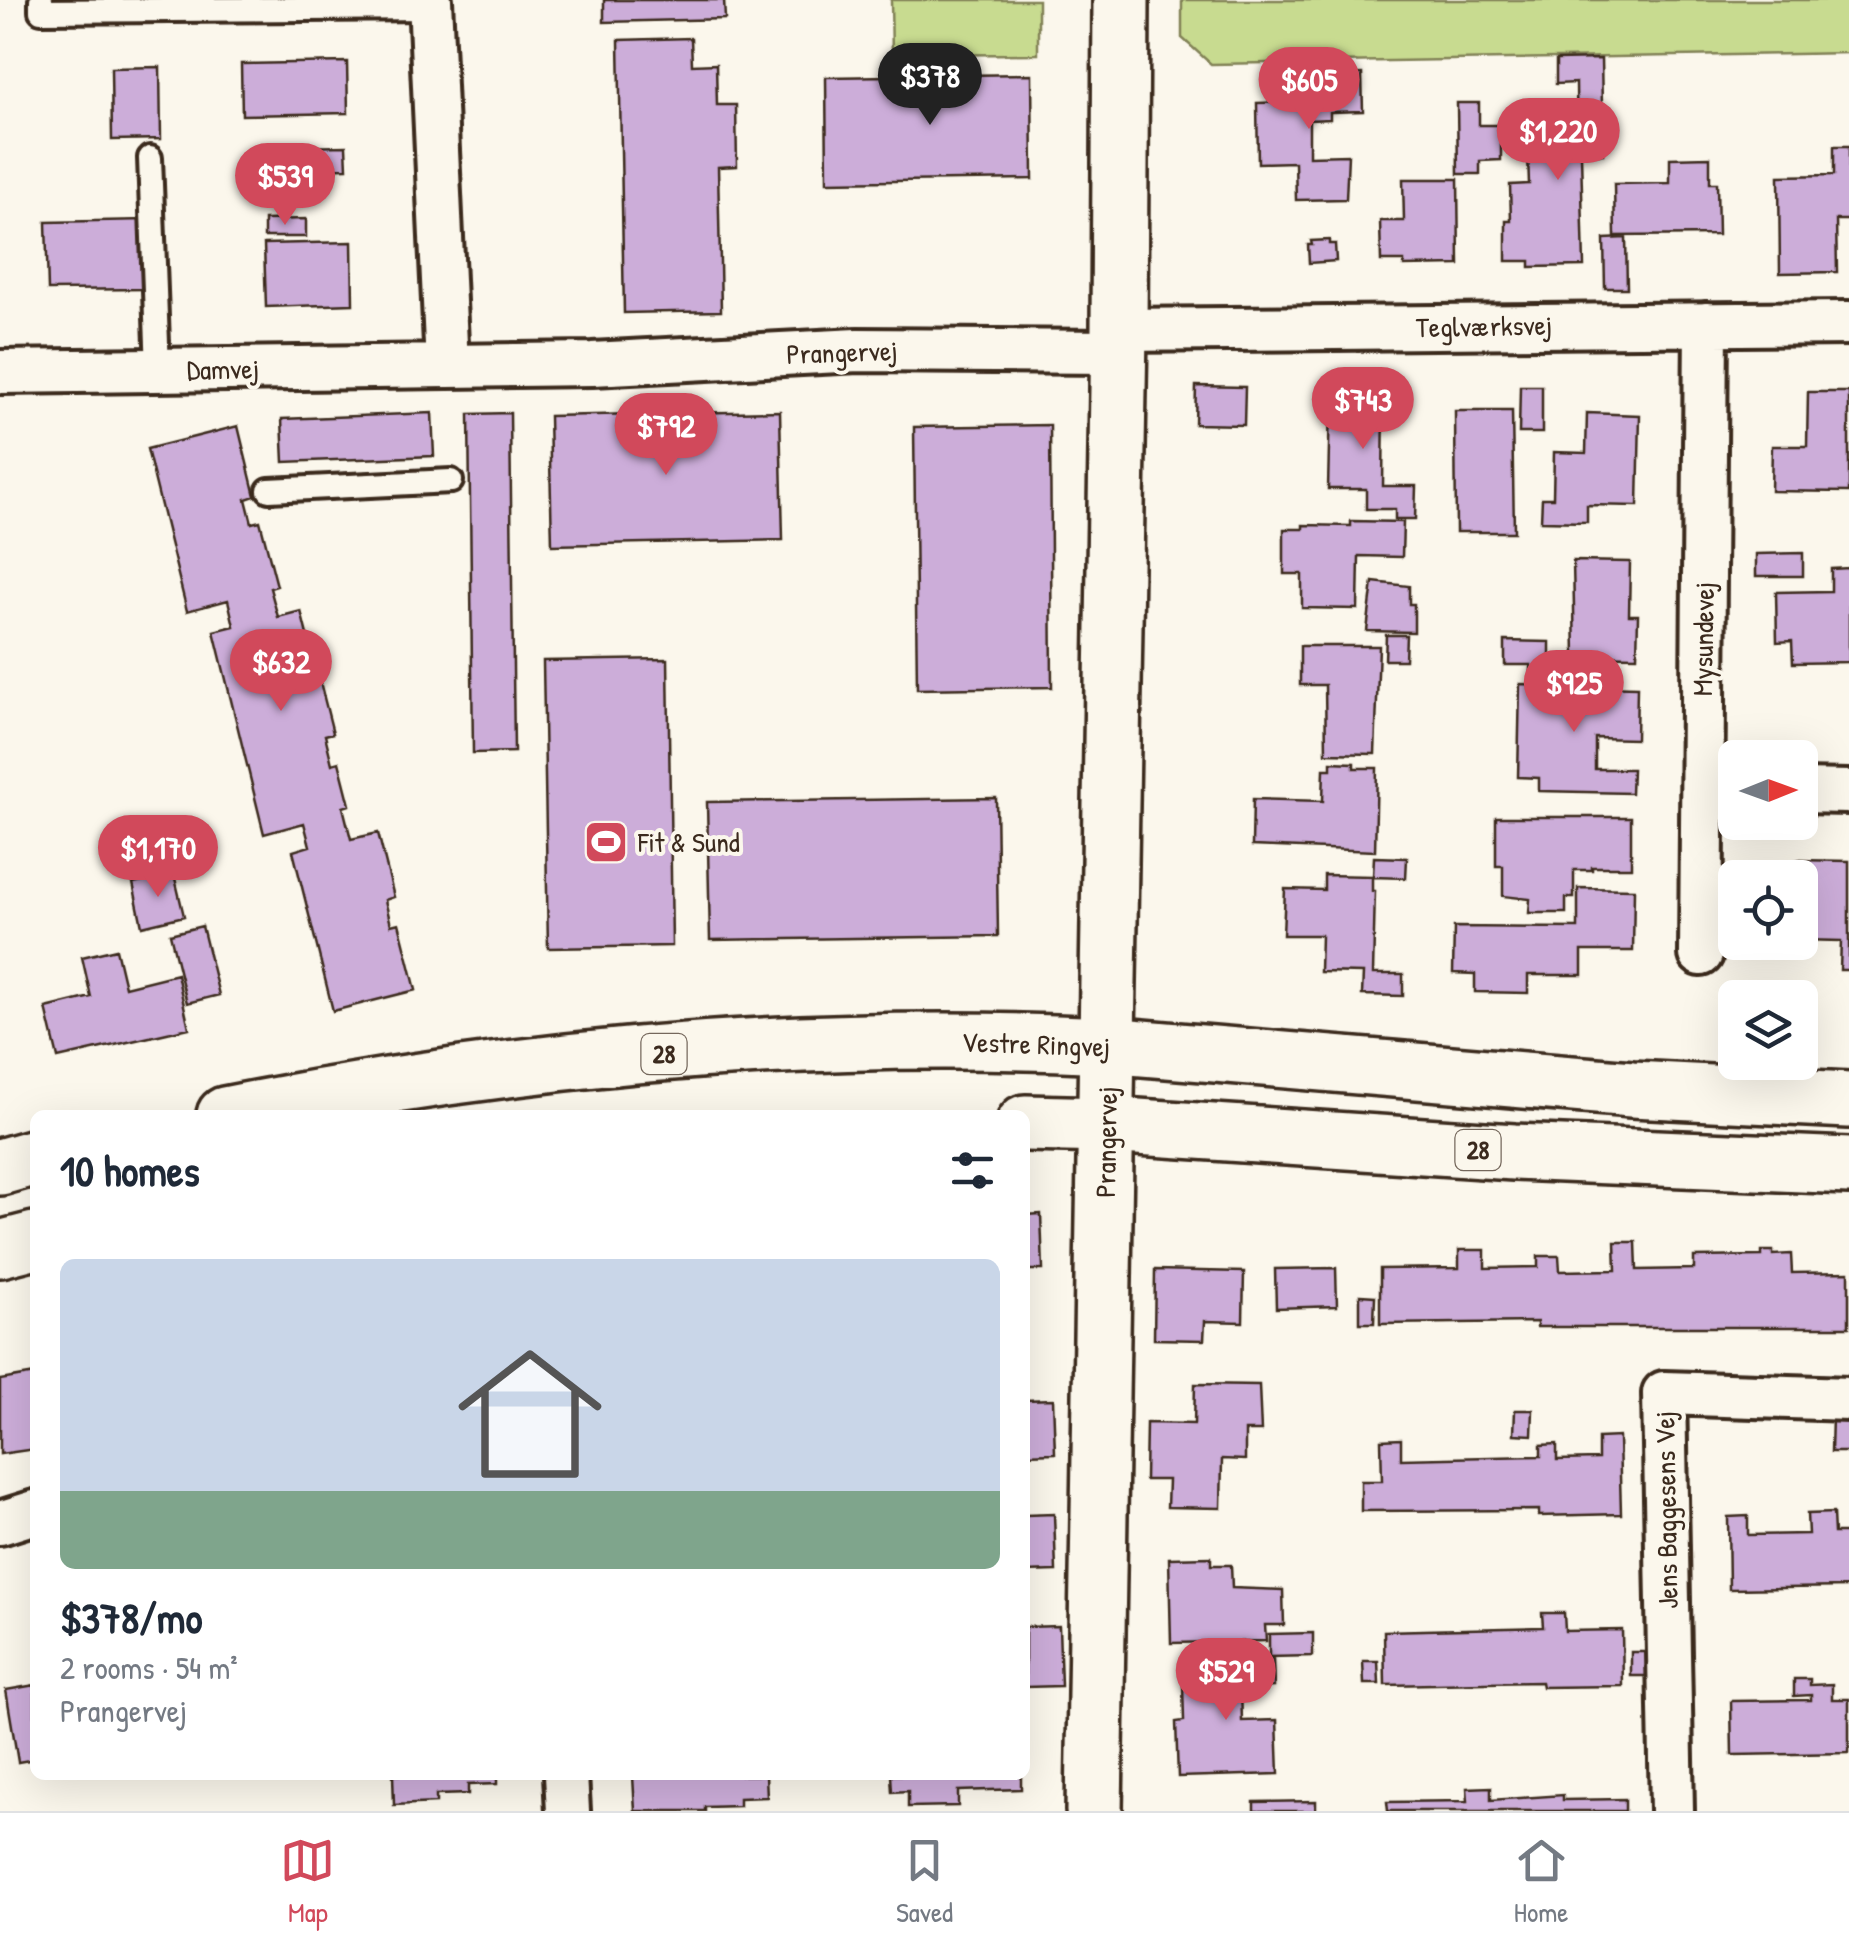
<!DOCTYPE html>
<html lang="en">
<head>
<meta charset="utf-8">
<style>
  :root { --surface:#fff; --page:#f6f6f7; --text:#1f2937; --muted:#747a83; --line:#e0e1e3; --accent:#d1495b }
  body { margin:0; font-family:"Patrick Hand",sans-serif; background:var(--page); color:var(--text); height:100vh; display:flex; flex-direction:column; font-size:38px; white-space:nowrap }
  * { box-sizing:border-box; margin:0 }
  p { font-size:32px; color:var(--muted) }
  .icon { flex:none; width:55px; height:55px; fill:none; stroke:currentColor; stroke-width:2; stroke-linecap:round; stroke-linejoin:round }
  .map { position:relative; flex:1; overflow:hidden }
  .sheet { position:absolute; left:30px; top:1110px; width:1000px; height:670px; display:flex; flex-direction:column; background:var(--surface); border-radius:15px; box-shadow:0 10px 40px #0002 }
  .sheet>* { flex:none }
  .needle { width:65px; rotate:89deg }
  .controls { position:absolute; left:1718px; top:740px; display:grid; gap:20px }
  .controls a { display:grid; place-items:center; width:100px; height:100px; border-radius:15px; background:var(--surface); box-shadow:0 10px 40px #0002; font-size:50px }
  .price { position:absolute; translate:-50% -85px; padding:0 22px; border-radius:35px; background:var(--accent); color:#fff; font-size:32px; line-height:65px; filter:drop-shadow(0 2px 5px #0008) }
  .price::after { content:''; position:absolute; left:50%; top:60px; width:30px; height:22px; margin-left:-15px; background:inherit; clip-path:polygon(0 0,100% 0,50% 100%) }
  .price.active { background:#222; color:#fff }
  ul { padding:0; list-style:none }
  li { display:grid; align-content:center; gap:20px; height:530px; padding:0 30px }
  li span { display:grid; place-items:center; height:310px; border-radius:15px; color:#555 }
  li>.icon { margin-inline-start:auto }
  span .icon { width:180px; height:180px; fill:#fffc; stroke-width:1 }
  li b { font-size:42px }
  h2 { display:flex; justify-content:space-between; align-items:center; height:120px; padding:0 30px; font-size:42px }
  .tabs { display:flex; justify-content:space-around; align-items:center; height:140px; border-top:2px solid var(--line); background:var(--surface); font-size:28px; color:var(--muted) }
  .tabs a { display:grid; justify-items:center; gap:5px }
  .tabs .active { color:var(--accent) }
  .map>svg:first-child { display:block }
  .green { fill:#c8db90; stroke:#828257; stroke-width:2.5 }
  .building { fill:#ccadd9; stroke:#3b2a1e; stroke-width:2.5 }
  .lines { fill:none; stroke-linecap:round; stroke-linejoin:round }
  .lane-casing { stroke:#3b2a1e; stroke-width:30 }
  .street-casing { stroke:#3b2a1e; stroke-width:50 }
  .secondary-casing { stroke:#3b2a1e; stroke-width:62 }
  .primary-casing { stroke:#3b2a1e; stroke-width:62 }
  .lane { stroke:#fbf7ec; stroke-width:22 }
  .street { stroke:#fbf7ec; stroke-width:42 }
  .secondary { stroke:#fbf7ec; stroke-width:55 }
  .primary { stroke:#fbf7ec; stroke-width:55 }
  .labels { text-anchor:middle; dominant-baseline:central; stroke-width:8; stroke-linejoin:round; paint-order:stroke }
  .shield { fill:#fbf7ec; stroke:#75685c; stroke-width:2.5 }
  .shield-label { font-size:25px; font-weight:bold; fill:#3b2a1e }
  .street-label { font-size:28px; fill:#3b2a1e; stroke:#fbf7ec }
  .poi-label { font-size:28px; fill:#3b2a1e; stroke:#fbf7ec; text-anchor:start }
</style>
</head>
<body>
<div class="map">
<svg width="1849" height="1811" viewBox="0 0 1849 1811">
  <rect width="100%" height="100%" fill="#fbf7ec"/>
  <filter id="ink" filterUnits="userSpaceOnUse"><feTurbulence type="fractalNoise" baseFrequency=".01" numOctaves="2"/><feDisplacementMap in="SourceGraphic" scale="20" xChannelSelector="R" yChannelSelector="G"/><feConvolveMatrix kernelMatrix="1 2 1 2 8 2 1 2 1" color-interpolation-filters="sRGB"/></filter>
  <g filter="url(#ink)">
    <!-- green -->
    <path class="green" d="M891,0h147v54l-146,1z
      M1182,0h667v53l-638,11 -29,-26z"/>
    <!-- building -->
    <path class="building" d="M604,0h120l1,19 -121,3z
      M691,38l1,27 24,-1 1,41h19l1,61 -19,1 3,144 -97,2 -5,-273z
      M1601,59l2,95h-22l3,112 -54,1v-6h-24v-40h5l-1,-36 19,-1 -1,-29 49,-1 -1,-71 -20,1v-24z
      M347,62l1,51 -106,2 -1,-51z
      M160,67l1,72 -49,1 -1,-72z
      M1032,74l1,105 -206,3 -1,-105z
      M1362,74l1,37 -33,1v7l-21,1v36l39,-1 -2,44 -50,1 -1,-38 -37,1 -1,-60 32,-1 -1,-25z
      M1457,103h22v22h22v35l-21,1v13h-22z
      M346,146l1,22 -47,1v-22z
      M1834,146h15v74h-13l1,52 -57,1 -1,-97 55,-1z
      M1710,157v26h7l1,52 -103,1 -1,-52 56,-1v-25z
      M1403,179h55l1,86 -55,1v-5h-23l-1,-40h24z
      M306,219v18h-42v-17z
      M147,220l1,69 -100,1 -2,-68z
      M1626,238l1,50h-22l-1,-49z
      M1329,240v4h6l1,17 -27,2 -1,-18h4l-1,-4z
      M352,242l1,62 -87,3 -2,-63z
      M1196,386l49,1 -1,38 -49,-1z
      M1520,386h22v47h-23z
      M1323,388l37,1v10h24l-1,87h33l-1,33h-20v-10h-29v-20h-38l2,-86h-7z
      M1808,392h41v100l-78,-1 1,-45h35z
      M780,411l3,129 -231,5 -3,-129z
      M1455,411h57l2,121h-58z
      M432,413l2,43 -150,6 -2,-43z
      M510,413l4,339 -41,1 -4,-339z
      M1587,413l53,2 -2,91 -51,-1v17l-46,-1 1,-23h11l1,-46 32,1z
      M1050,425l2,262 -135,2 -3,-262z
      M238,426l17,70 -9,3 6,24 8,-2 17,65 -7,2 8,29 23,-6 10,40 -6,2 7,27 7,-2 14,55 -8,2 7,29 7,-2 11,43 -7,2 8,32 27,-6 16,64 -9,3 6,25 8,-2 17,67 -83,21 -40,-160 17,-5 -6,-23 -40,11 -50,-203 20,-5 -6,-26 -41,11 -40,-162z
      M1351,521l52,1 -1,35 -43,-1 -1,53 -56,-1v-34h-18v-45h19v-4l48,1z
      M1803,553v23h-47v-22z
      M1573,561l57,1 -1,53h9l-1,41 -62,-1z
      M1849,568v94l-56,1 -1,-22 -15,1 -1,-50 55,-1v-22z
      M1373,582l36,4v18h5v28l-47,-1z
      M1386,635h20l-1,25h-20z
      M1505,641l45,1v23h-6v14l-13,-1v-13h-26z
      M1300,646h79l-4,108 -49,-1 -1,-68h-25z
      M668,659l4,287 -124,2 -5,-287z
      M1520,684l117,3 -1,52 -41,-1v31h37l-1,24 -92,-2v-13l-21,-1z
      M1331,762l23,1v5h23l-2,83 -123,-5 1,-47 70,2 1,-32h7z
      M996,798l2,138 -288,4 -3,-138z
      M1496,817h135v50h-39v3h-18v28h-8v15h-37l1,-14 -27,-3v-30h-7z
      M1374,857l33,1 -1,20 -34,-1v14h3l-2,83h30v22l-41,-1 1,-22 -43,-1 1,-37h-38l2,-46 39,1v-15l49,1z
      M1797,860l52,1v109h-9l1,-29 -41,-1v-62h-4z
      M174,874l10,42 -42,10 -9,-43z
      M1578,888l56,1 -1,62h-51v24h-54v18l-53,-1v-18l-22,-1 1,-46 124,1z
      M202,926l17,69 -32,8 -17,-69z
      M116,949l9,38 52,-13 12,54 -131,30 -12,-50 45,-11 -9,-40z
      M1041,1214l2,56h-18v-55z
      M1615,1242h21l1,28 57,-1v-12l68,-1v-5h11v4l18,-1 1,19 57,-1v55h-312v-5l-157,2v-55l79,-1v-18h26v18l53,-1v-11h21l1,15 56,-1z
      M1336,1268l1,38 -61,2 -1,-39z
      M1155,1270l89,2 -1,50 -38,-1 -1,19 -50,-1z
      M1360,1295l15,1 -1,27h-14z
      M35,1374v75l-35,5v-74z
      M1195,1384l64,1 2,46h-16v29l-23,-1 -1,49 -54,-1 1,-27h-23l1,-57 48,1z
      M1053,1399l2,54 -30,1v-54z
      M1515,1410h18l-1,25 -18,-1z
      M1832,1416h17v36h-18z
      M1619,1437l2,77 -82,2v-6l-178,1v-30h21l-1,-41 20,-1v20l140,-3v-11l16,-1v16l41,-1v-21z
      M1833,1513l1,20h15v54l-120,2 -1,-72 20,-1v19l60,-1 -1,-20z
      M1054,1514l2,57 -31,1v-57z
      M1211,1557v8h20l1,23 51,2 1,35h-19l1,16 -95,2 -2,-85z
      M1542,1613h22l1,18 57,-1 1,56 -81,1 -1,-5 -156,3 -1,-54 159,-4z
      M1059,1626l2,60 -36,1v-60z
      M1313,1633v23l-44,1v-23z
      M1631,1652h17l1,24h-18z
      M1273,1659l1,28 -33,1 1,33 35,-1 2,54 -101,3 -2,-55 8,-1 -1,-37 17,-1v-22z
      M1363,1661h15l1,23h-15z
      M1794,1679h16v6l22,-1v15h17v54l-117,2 -1,-54 80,-1v-5l-17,1z
      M35,1685v74l-17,3 -12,-72z
      M393,1775h104v9l-29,1v9l-32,1v8l-42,2z
      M766,1775l1,22 -28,1v8l-34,1v4h-70l-2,-35z
      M891,1775h130v14l-63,2v15l-50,1v-16l-16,1z
      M1491,1787v13l72,-5v5l62,-1v12h-237l-1,-9 81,-1 -1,-13z
      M1316,1801v10h-62v-9z"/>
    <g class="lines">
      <!-- lane casing -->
      <g class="lane-casing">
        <path id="lane" d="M41,0v11l390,-3
          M150,158l8,212
          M269,490l182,-9"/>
      </g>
      <!-- street casing -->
      <g class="street-casing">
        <path id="street" d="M1119,330l730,-7
          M447,366l145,-2 266,-14 260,2
          M0,372l447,-6 -17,-366
          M1800,791l49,1
          M1701,954l5,-630
          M0,1523l35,-11
          M566,1775l2,36
          M1672,1811l-8,-418 185,6"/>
      </g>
      <!-- secondary casing -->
      <g class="secondary-casing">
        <path id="secondary" d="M1094,1811l25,-1481 2,-330"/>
      </g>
      <!-- primary casing -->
      <g class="primary-casing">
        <path id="primary" d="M225,1115c290,-58 587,-85 882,-70l525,44 217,11
          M1025,1123l82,2 407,27 335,14
          M0,1167l35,-10
          M0,1249l35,-9"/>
      </g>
      <!-- lane -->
      <use href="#lane" class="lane"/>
      <!-- street -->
      <use href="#street" class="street"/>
      <!-- secondary -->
      <use href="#secondary" class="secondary"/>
      <!-- primary -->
      <use href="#primary" class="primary"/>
    </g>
  </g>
  <!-- icons -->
  <defs>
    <g id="stadium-square" transform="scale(2.25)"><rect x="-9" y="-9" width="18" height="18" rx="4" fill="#d1495b" stroke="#fbf7ec"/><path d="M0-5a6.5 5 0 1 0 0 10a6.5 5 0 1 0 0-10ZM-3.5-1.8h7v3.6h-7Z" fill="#fff"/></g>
  </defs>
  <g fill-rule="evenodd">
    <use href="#stadium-square" x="606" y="842"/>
  </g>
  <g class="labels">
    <!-- shield labels -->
    <g class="shield">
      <rect x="641.5" y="1034" width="45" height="40" rx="8"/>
      <rect x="1455.5" y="1130" width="45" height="40" rx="8"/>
    </g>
    <g class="shield-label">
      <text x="664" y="1054">28</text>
      <text x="1478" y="1150">28</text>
    </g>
    <!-- street labels -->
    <g class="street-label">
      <text transform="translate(1484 326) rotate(-1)">Teglværksvej</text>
      <text transform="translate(842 352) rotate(-2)">Prangervej</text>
      <text transform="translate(223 369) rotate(-1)">Damvej</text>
      <text transform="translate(1703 639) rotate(-89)">Mysundevej</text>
      <text transform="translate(1036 1044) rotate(2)">Vestre Ringvej</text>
      <text transform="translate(1106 1142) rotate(-89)">Prangervej</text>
      <text transform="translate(1666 1510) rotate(-91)">Jens Baggesens Vej</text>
    </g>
    <!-- poi labels -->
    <g class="poi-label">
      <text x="638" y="842">Fit &amp; Sund</text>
    </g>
  </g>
</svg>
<div class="controls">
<a><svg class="needle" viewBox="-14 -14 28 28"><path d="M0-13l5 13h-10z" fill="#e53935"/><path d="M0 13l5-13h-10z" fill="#747a83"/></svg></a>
<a><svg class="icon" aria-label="locate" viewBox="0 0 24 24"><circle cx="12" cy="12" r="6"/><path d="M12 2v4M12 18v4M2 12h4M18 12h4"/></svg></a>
<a><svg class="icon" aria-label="layers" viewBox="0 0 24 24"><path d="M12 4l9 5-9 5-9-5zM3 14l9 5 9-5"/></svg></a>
</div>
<b class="price active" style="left:930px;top:128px">$378</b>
<b class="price" style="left:1309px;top:132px">$605</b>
<b class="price" style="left:1558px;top:183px">$1,220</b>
<b class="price" style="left:285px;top:228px">$539</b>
<b class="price" style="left:1363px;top:452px">$743</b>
<b class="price" style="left:666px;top:478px">$792</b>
<b class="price" style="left:281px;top:714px">$632</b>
<b class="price" style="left:1574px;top:735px">$925</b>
<b class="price" style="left:158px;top:900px">$1,170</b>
<b class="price" style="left:1226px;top:1723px">$529</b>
<section class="sheet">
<h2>10 homes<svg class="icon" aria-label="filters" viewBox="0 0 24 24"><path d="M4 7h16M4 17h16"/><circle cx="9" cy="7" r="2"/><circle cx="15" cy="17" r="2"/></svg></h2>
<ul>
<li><span style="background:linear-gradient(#c9d6e8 75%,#7fa58c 0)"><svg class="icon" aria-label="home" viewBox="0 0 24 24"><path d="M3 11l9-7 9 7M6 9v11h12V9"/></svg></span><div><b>$378/mo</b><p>2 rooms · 54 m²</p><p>Prangervej</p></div></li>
</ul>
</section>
</div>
<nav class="tabs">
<a class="active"><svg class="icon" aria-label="map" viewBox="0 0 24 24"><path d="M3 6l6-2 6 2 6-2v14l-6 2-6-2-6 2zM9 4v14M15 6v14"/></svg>Map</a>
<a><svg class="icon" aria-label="saved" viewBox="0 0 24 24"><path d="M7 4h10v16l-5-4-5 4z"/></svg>Saved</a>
<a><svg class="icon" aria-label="home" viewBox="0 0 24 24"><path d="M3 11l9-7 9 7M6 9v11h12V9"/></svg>Home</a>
</nav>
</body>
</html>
